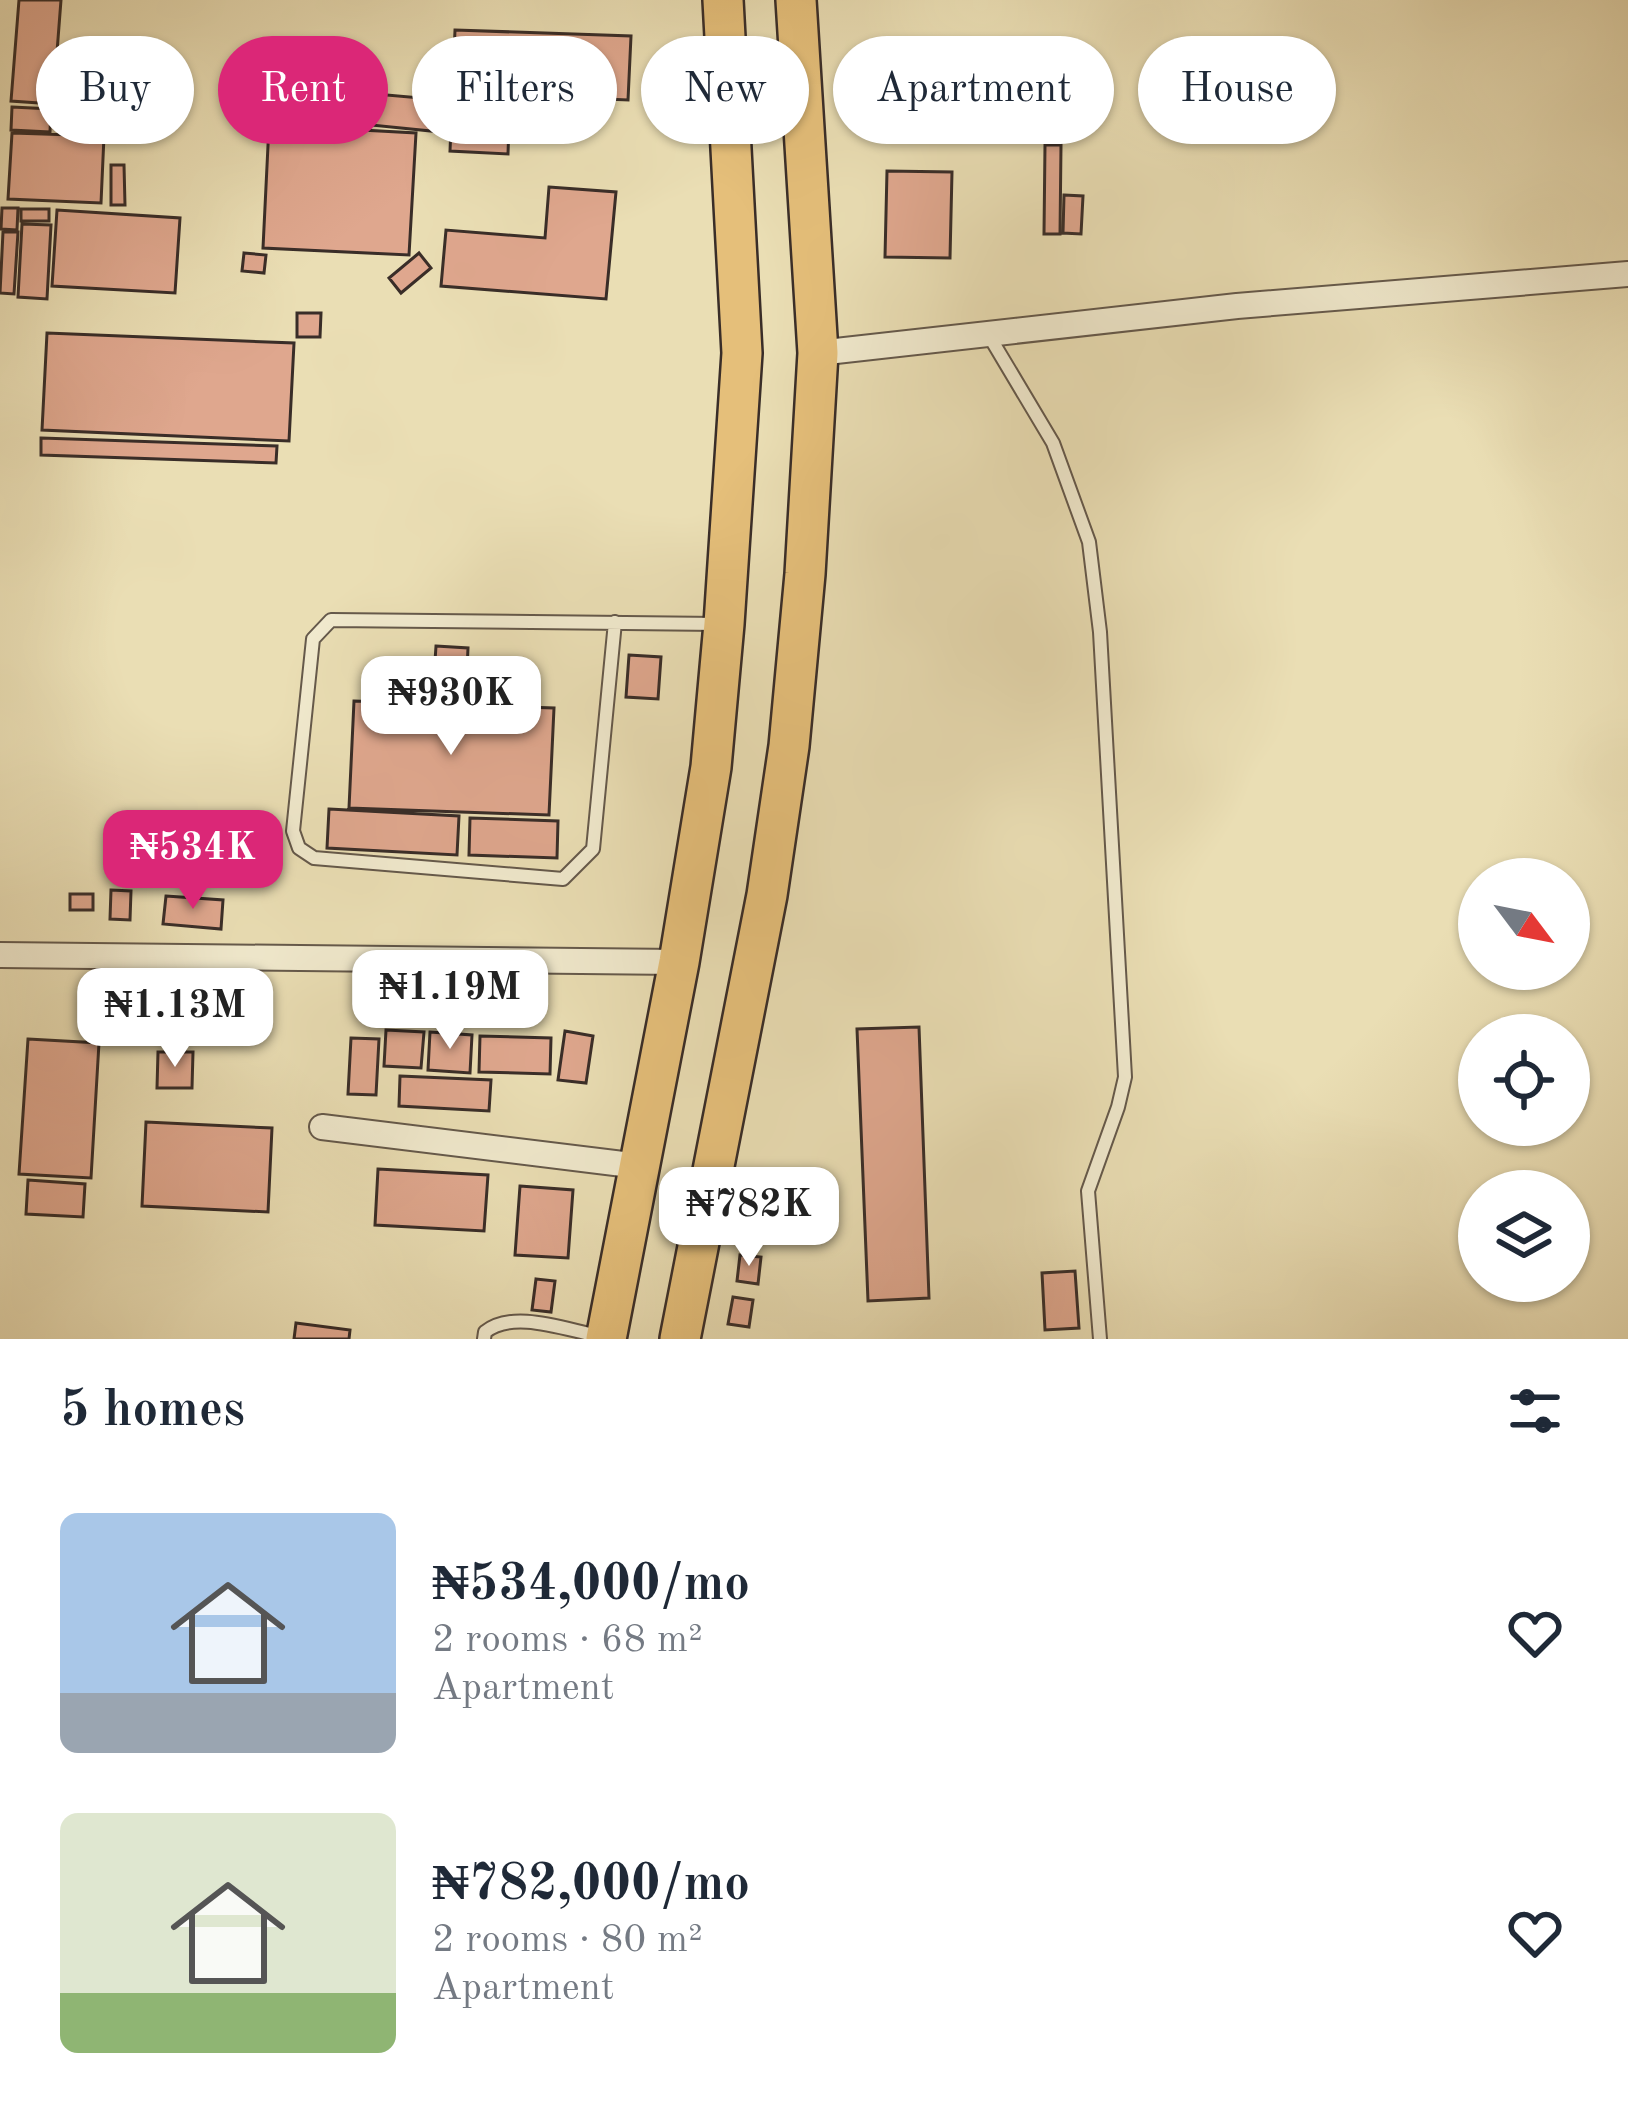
<!DOCTYPE html>
<html lang="en">
<head>
<meta charset="utf-8">
<style>
  :root { --surface:#fff; --page:#f2f2f3; --text:#1f2937; --muted:#747a83; --accent:#db2777 }
  body { margin:0; font-family:"Old Standard TT",serif; background:var(--page); color:var(--text); height:100vh; display:flex; flex-direction:column; font-size:45px; white-space:nowrap }
  * { box-sizing:border-box; margin:0 }
  p { font-size:39px; color:var(--muted) }
  .icon { flex:none; width:66px; height:66px; fill:none; stroke:currentColor; stroke-width:2; stroke-linecap:round; stroke-linejoin:round }
  .map { position:relative; height:1339px; overflow:hidden }
  .side { display:flex; flex-direction:column; background:var(--surface); flex:1 }
  .side>* { flex:none }
  .banner { position:absolute; left:36px; top:36px; width:1557px; height:108px; display:flex; gap:24px }
  .needle { width:78px; rotate:122deg }
  .controls { position:absolute; left:1458px; top:858px; display:grid; gap:24px }
  .controls a { display:grid; place-items:center; width:132px; height:132px; border-radius:50%; background:var(--surface); box-shadow:0 3px 9px #0004; font-size:60px }
  .price { position:absolute; translate:-50% -102px; padding:0 27px; border-radius:24px; background:#fff; color:#222; font-size:39px; line-height:78px; filter:drop-shadow(0 3px 6px #0008) }
  .price::after { content:''; position:absolute; left:50%; top:72px; width:36px; height:27px; margin-left:-18px; background:inherit; clip-path:polygon(0 0,100% 0,50% 100%) }
  .price.active { background:var(--accent); color:#fff }
  ul { padding:0; list-style:none }
  li { display:flex; align-items:center; gap:36px; height:300px; padding:0 60px }
  li span { display:grid; place-items:center; flex:none; width:336px; height:240px; border-radius:18px; color:#555 }
  li>.icon { margin-inline-start:auto }
  span .icon { width:144px; height:144px; fill:#fffc; stroke-width:1 }
  li b { font-size:51px }
  h2 { display:flex; justify-content:space-between; align-items:center; height:144px; padding:0 60px; font-size:51px }
  .tag { padding:0 42px; border-radius:54px; background:var(--surface); box-shadow:0 3px 9px #0004; font-size:42px; line-height:108px }
  .tag.active { background:var(--accent); color:#fff }
  .map>svg:first-child { display:block }
  .building { fill:#dfa78e; stroke:#392d28; stroke-width:3 }
  .lines { fill:none; stroke-linecap:round; stroke-linejoin:round }
  .service-casing { stroke:#65594b; stroke-width:16 }
  .minor-casing { stroke:#65594b; stroke-width:28 }
  .trunk-casing { stroke:#392d28; stroke-width:44 }
  .service { stroke:#f1eace; stroke-width:12 }
  .minor { stroke:#f1eace; stroke-width:24 }
  .trunk { stroke:#e5bf7a; stroke-width:39 }
</style>
</head>
<body>
<div class="map">
<svg width="1628" height="1339" viewBox="0 0 1628 1339">
  <rect width="100%" height="100%" fill="#eadeb4"/>
  <filter id="stains"><feTurbulence type="fractalNoise" baseFrequency=".00167" numOctaves="4"/><feColorMatrix values="0 0 0 0 .2 0 0 0 0 .09 0 0 0 0 .02 0 0 0 .5 -.17"/></filter>
  <radialGradient id="worn" r=".72"><stop offset=".6" stop-color="#630" stop-opacity="0"/><stop offset="1" stop-color="#630" stop-opacity=".3"/></radialGradient>
  <!-- building -->
  <path class="building" d="M19,0h42l-8,104 -42,-3z
    M455,30l176,6 -3,64 -118,-5 -2,59 -58,-3z
    M59,77l23,1 -5,52 -23,-2z
    M364,93l80,7 -3,32 -80,-8z
    M278,96l9,12 -30,23 -10,-12z
    M12,107l39,2 -1,23 -39,-2z
    M269,125l147,8 -7,122 -146,-7z
    M12,133l92,3 -3,67 -93,-4z
    M1045,145h16l-1,89h-16z
    M111,165h13l1,40h-14z
    M887,171l65,1 -2,86 -65,-1z
    M549,187l67,5 -10,107 -165,-13 5,-56 99,8z
    M1064,195l19,1 -2,38 -18,-1z
    M2,208h16l-1,22 -16,-1z
    M21,209h28v12h-28z
    M57,210l123,8 -5,75 -123,-7z
    M22,224l29,1 -4,74 -29,-2z
    M3,232h15l-4,62 -14,-1z
    M244,253l22,2 -2,18 -22,-2z
    M419,253l12,15 -30,25 -12,-15z
    M297,313h24l-1,24h-23z
    M47,333l247,10 -5,98 -247,-11z
    M41,438l236,8 -1,17 -235,-8z
    M436,646l32,2 -2,44 -33,-1z
    M629,655l32,2 -3,42 -32,-2z
    M354,701l200,7 -5,107 -200,-7z
    M329,809l130,7 -2,39 -130,-7z
    M470,818l88,3 -1,37 -88,-3z
    M111,890l20,1 -1,29 -20,-1z
    M70,894h23v16h-23z
    M166,896l57,4 -2,29 -58,-5z
    M136,997l22,1 -3,30 -21,-2z
    M919,1027l10,271 -61,3 -11,-272z
    M386,1030l38,2 -3,36 -37,-2z
    M565,1031l28,5 -7,47 -28,-3z
    M430,1032l42,3 -2,38 -42,-3z
    M480,1036l71,2 -1,36 -71,-2z
    M351,1038l28,1 -3,56 -28,-1z
    M28,1039l71,4 -8,135 -72,-4z
    M158,1052h35l-1,36h-35z
    M400,1076l91,4 -2,31 -90,-5z
    M146,1122l126,6 -4,84 -126,-6z
    M378,1169l110,6 -4,56 -109,-6z
    M28,1180l57,4 -2,33 -57,-3z
    M520,1186l53,4 -5,68 -53,-3z
    M740,1255l21,2 -3,27 -21,-3z
    M1075,1271l4,57 -34,2 -3,-57z
    M536,1279l19,2 -4,31 -19,-2z
    M733,1297l20,3 -4,27 -21,-3z
    M296,1323l54,7 -1,9h-55z"/>
  <g class="lines">
    <!-- service casing -->
    <g class="service-casing">
      <path id="service" d="M988,334l65,109 36,99 11,90 25,445 -7,30 -30,84 12,148
        M615,622l-22,227 -30,30 -249,-21 -15,-10 -6,-17 20,-192 18,-19 387,4
        M484,1339l1,-7c28,-23 81,-2 114,4"/>
    </g>
    <!-- minor casing -->
    <g class="minor-casing">
      <path id="minor" d="M818,353l419,-47 391,-32
        M0,955l679,7
        M322,1127l317,39"/>
    </g>
    <!-- trunk casing -->
    <g class="trunk-casing">
      <path id="trunk" d="M606,1339l73,-377 32,-195 13,-143 18,-271 -19,-353
        M680,1339l87,-444 22,-149 16,-172 13,-221 -22,-353"/>
    </g>
    <!-- service -->
    <use href="#service" class="service"/>
    <!-- minor -->
    <use href="#minor" class="minor"/>
    <!-- trunk -->
    <use href="#trunk" class="trunk"/>
  </g>
  <rect width="100%" height="100%" filter="url(#stains)"/>
  <rect width="100%" height="100%" fill="url(#worn)"/>
</svg>
<div class="controls">
<a><svg class="needle" viewBox="-14 -14 28 28"><path d="M0-13l5 13h-10z" fill="#e53935"/><path d="M0 13l5-13h-10z" fill="#747a83"/></svg></a>
<a><svg class="icon" aria-label="locate" viewBox="0 0 24 24"><circle cx="12" cy="12" r="6"/><path d="M12 2v4M12 18v4M2 12h4M18 12h4"/></svg></a>
<a><svg class="icon" aria-label="layers" viewBox="0 0 24 24"><path d="M12 4l9 5-9 5-9-5zM3 14l9 5 9-5"/></svg></a>
</div>
<b class="price" style="left:451px;top:758px">₦930K</b>
<b class="price active" style="left:193px;top:912px">₦534K</b>
<b class="price" style="left:450px;top:1052px">₦1.19M</b>
<b class="price" style="left:175px;top:1070px">₦1.13M</b>
<b class="price" style="left:749px;top:1269px">₦782K</b>
<div class="banner">
<a class="tag">Buy</a>
<a class="tag active">Rent</a>
<a class="tag">Filters</a>
<a class="tag">New</a>
<a class="tag">Apartment</a>
<a class="tag">House</a>
</div>
</div>
<section class="side">
<h2>5 homes<svg class="icon" aria-label="filters" viewBox="0 0 24 24"><path d="M4 7h16M4 17h16"/><circle cx="9" cy="7" r="2"/><circle cx="15" cy="17" r="2"/></svg></h2>
<ul>
<li><span style="background:linear-gradient(#a9c7e8 75%,#9aa5b1 0)"><svg class="icon" aria-label="home" viewBox="0 0 24 24"><path d="M3 11l9-7 9 7M6 9v11h12V9"/></svg></span><div><b>₦534,000/mo</b><p>2 rooms · 68 m²</p><p>Apartment</p></div><svg class="icon" aria-label="heart" viewBox="0 0 24 24"><path d="M12 20l-8-8c-3-5 5-10 8-4 3-6 11-1 8 4z"/></svg></li>
<li><span style="background:linear-gradient(#dfe7d0 75%,#8fb573 0)"><svg class="icon" aria-label="home" viewBox="0 0 24 24"><path d="M3 11l9-7 9 7M6 9v11h12V9"/></svg></span><div><b>₦782,000/mo</b><p>2 rooms · 80 m²</p><p>Apartment</p></div><svg class="icon" aria-label="heart" viewBox="0 0 24 24"><path d="M12 20l-8-8c-3-5 5-10 8-4 3-6 11-1 8 4z"/></svg></li>
</ul>
</section>
</body>
</html>
